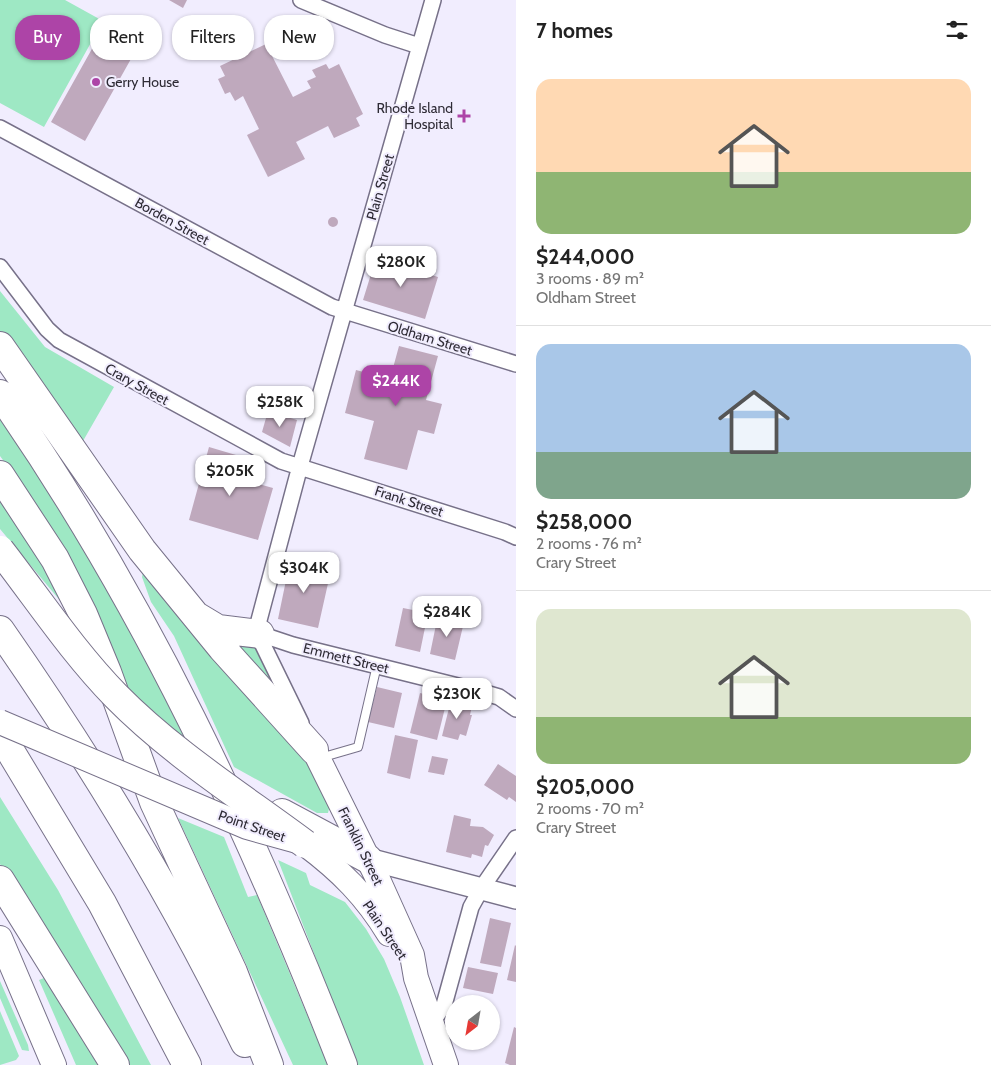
<!DOCTYPE html>
<html lang="en">
<head>
<meta charset="utf-8">
<style>
  :root { --surface:#fff; --page:#f6f6f6; --text:#222; --muted:#767676; --line:#e0e0e0; --accent:#ad44a7 }
  body { margin:0; font-family:Cabin,sans-serif; background:var(--page); color:var(--text); height:100vh; display:flex; flex-direction:column; font-size:19px; white-space:nowrap }
  * { box-sizing:border-box; margin:0 }
  p { font-size:16px; color:var(--muted) }
  .icon { flex:none; width:28px; height:28px; fill:none; stroke:currentColor; stroke-width:2; stroke-linecap:round; stroke-linejoin:round }
  .map { position:relative; flex:1; overflow:hidden }
  .sheet { display:flex; flex-direction:column; background:var(--surface); width:475px }
  .sheet>* { flex:none }
  .top-card { position:absolute; left:15px; top:15px; width:425px; height:45px; display:flex; gap:10px }
  .needle { width:32px; rotate:211deg }
  .controls { position:absolute; left:445px; top:995px; display:grid; gap:10px }
  .controls a { display:grid; place-items:center; width:55px; height:55px; border-radius:50%; background:var(--surface); box-shadow:0 1px 4px #0004; font-size:25px }
  .price { position:absolute; translate:-50% -42px; padding:0 11px; border-radius:10px; background:#fff; color:#222; font-size:16px; line-height:32px; filter:drop-shadow(0 1px 2px #0008) }
  .price::after { content:''; position:absolute; left:50%; top:30px; width:15px; height:11px; margin-left:-8px; background:inherit; clip-path:polygon(0 0,100% 0,50% 100%) }
  .price.active { background:var(--accent); color:#fff }
  ul { padding:0; list-style:none }
  li { display:grid; align-content:center; gap:10px; height:265px; padding:0 20px }
  li+li { border-top:1px solid var(--line) }
  li span { display:grid; place-items:center; height:155px; border-radius:15px; color:#555 }
  li>.icon { margin-inline-start:auto }
  span .icon { width:90px; height:90px; fill:#fffc; stroke-width:1 }
  li b { font-size:21px }
  h2 { display:flex; justify-content:space-between; align-items:center; height:60px; padding:0 20px; font-size:21px }
  .tag { padding:0 18px; border-radius:20px; background:var(--surface); box-shadow:0 1px 4px #0004; font-size:18px; line-height:45px }
  .tag.active { background:var(--accent); color:#fff }
  main { display:flex; flex:1; min-height:0 }
  .map>svg:first-child { display:block }
  .green { fill:#9ee8c4 }
  .building { fill:#bfa9bd }
  .lines { fill:none; stroke-linecap:round; stroke-linejoin:round }
  .lane-casing { stroke:#777189; stroke-width:10 }
  .street-casing { stroke:#777189; stroke-width:18 }
  .secondary-casing { stroke:#777189; stroke-width:24 }
  .primary-casing { stroke:#777189; stroke-width:26 }
  .highway-casing { stroke:#777189; stroke-width:30 }
  .lane { stroke:#fff; stroke-width:8 }
  .street { stroke:#fff; stroke-width:15 }
  .secondary { stroke:#fff; stroke-width:21 }
  .primary { stroke:#fff; stroke-width:24 }
  .highway { stroke:#fff; stroke-width:28 }
  .primary-bridge-casing { stroke:#777189; stroke-width:26; stroke-linecap:butt }
  .highway-bridge-casing { stroke:#777189; stroke-width:30; stroke-linecap:butt }
  .primary-bridge { stroke:#fff; stroke-width:24 }
  .highway-bridge { stroke:#fff; stroke-width:28 }
  .poi-dot { fill:#ad44a7; stroke:#f1edfe; stroke-width:2 }
  .labels { text-anchor:middle; dominant-baseline:central; stroke-width:4; stroke-linejoin:round; paint-order:stroke }
  .poi-label { font-size:14px; fill:#2e2b35; stroke:#f1edfe; text-anchor:start }
  .street-label { font-size:14px; fill:#2e2b35; stroke:#f1edfe }
</style>
</head>
<body>
<main>
<div class="map">
<svg width="516" height="1065" viewBox="0 0 516 1065">
  <rect width="100%" height="100%" fill="#f1edfe"/>
  <!-- green -->
  <path class="green" d="M0,0h65l38,21 -59,106 -44,-24z
    M0,291l45,56 69,40 -31,54 -83,-105z
    M0,418c69,102 132,209 185,321l-53,-43 -57,-123 -29,-54 -46,-63z
    M0,491l78,131 -78,-93z
    M144,568l161,192 26,40 -3,13h-11l-83,-46 -60,-131 -23,-34 -9,-25z
    M241,643l12,1 5,5 18,38 -32,-35 -4,-6z
    M0,797l58,93 93,175h-27l-124,-201z
    M178,818l46,19 24,60 9,-2 71,170h-35z
    M278,860l28,13 4,12 35,17 21,27 18,30 16,38 24,68h-67z
    M44,978l55,87h-23l-37,-85z
    M0,981l28,64 1,6 -7,-1 -22,-52z
    M0,1011l19,45 -3,4 -16,5z"/>
  <!-- building -->
  <path class="building" d="M169,0h18l-4,8z
    M107,22l34,19 -56,100 -34,-19z
    M266,44l27,53 18,-9 -4,-7 9,-4 -4,-7 14,-6 3,5 10,-5 24,50 -7,4 4,8 -26,12 -6,-12 -32,16 9,17 -37,18 -21,-42 12,-6 -16,-33 -8,5 -5,-9 -5,2 -7,-15 7,-3 -5,-10z
    M328 222a5 5 0 1 1 10 0a5 5 0 1 1-10 0Z
    M376,258l62,19 -13,42 -62,-19z
    M399,346l39,10 -12,44 16,4 -8,30 -16,-4 -11,40 -43,-11 10,-38 -29,-8 11,-43 34,9z
    M268,411l29,9 -7,27 -28,-15z
    M209,447l27,8 -3,11 17,5 -2,10 25,7 -15,52 -69,-20z
    M290,561l41,9 -13,58 -40,-9z
    M403,608l25,5 -8,39 -25,-6z
    M438,615l26,7 -9,38 -25,-6z
    M377,687l25,6 -8,35 -26,-6z
    M420,693l27,7 -10,40 -27,-7z
    M451,700l21,6 -2,9h2l-6,21 -6,-2 -2,6 -16,-4z
    M395,735l23,5 -8,39 -23,-6z
    M432,756l16,3 -4,16 -16,-3z
    M498,764l18,12v26l-7,-5 -2,3 -23,-15z
    M454,815l17,4 -1,7 13,1 11,8 -6,11 -3,-1 -3,12 -10,-3 -1,4 -25,-6z
    M490,918l21,5 -10,44 -21,-4z
    M515,945l1,1v36l-9,-2z
    M468,967l30,6 -5,21 -30,-6z
    M514,1027l2,1v37h-6l-5,-2z"/>
  <g class="lines">
    <!-- lane casing -->
    <g class="lane-casing">
      <path id="lane" d="M320,758l38,-11 19,-82"/>
    </g>
    <!-- street casing -->
    <g class="street-casing">
      <path id="street" d="M301,0l84,35 34,11
        M0,128l332,179 184,57
        M0,267l47,62 12,11 222,121 224,71 11,5
        M260,634l33,11 189,47 17,5 17,12
        M301,723l-40,-82 -3,-17 42,-158 133,-466
        M431,1024l13,-19 27,-98 10,-18 35,-51"/>
    </g>
    <!-- secondary casing -->
    <g class="secondary-casing">
      <path id="secondary" d="M368,859l148,39"/>
    </g>
    <!-- primary casing -->
    <g class="primary-casing">
      <path id="primary" d="M314,750l62,125 36,80 4,23 30,87
        M305,844c36,27 61,52 84,90
        M0,938l54,127"/>
    </g>
    <!-- highway casing -->
    <g class="highway-casing">
      <path id="highway" d="M0,346l142,204 80,98 92,102
        M0,394c145,207 251,436 343,671
        M0,475l55,84 28,55 24,58 47,130 79,170 36,93
        M198,617l20,12 42,5
        M0,630c92,132 175,268 245,413
        M0,734l102,169 85,162
        M282,813l86,46
        M0,880l115,185"/>
    </g>
    <!-- lane -->
    <use href="#lane" class="lane"/>
    <!-- street -->
    <use href="#street" class="street"/>
    <!-- secondary -->
    <use href="#secondary" class="secondary"/>
    <!-- primary -->
    <use href="#primary" class="primary"/>
    <!-- highway -->
    <use href="#highway" class="highway"/>
    <!-- primary-bridge casing -->
    <g class="primary-bridge-casing">
      <path id="primary-bridge" d="M0,722l247,105 50,14"/>
    </g>
    <!-- highway-bridge casing -->
    <g class="highway-bridge-casing">
      <path id="highway-bridge" d="M0,550c38,49 73,102 116,146 56,57 126,101 189,148"/>
    </g>
    <!-- primary-bridge -->
    <use href="#primary-bridge" class="primary-bridge"/>
    <!-- highway-bridge -->
    <use href="#highway-bridge" class="highway-bridge"/>
  </g>
  <!-- markers -->
  <g class="poi-dot">
    <circle cx="96" cy="82" r="5"/>
    <path d="M461.5 108.5h5v5h5v5h-5v5h-5v-5h-5v-5h5z"/>
  </g>
  <g class="labels">
    <!-- poi labels -->
    <g class="poi-label">
      <text x="106" y="82">Gerry House</text>
      <text x="453" y="108" text-anchor="end">Rhode Island<tspan x="453" dy="16">Hospital</tspan></text>
    </g>
    <!-- street labels -->
    <g class="street-label">
      <text transform="translate(380 187) rotate(-74)">Plain Street</text>
      <text transform="translate(172 221) rotate(29)">Borden Street</text>
      <text transform="translate(430 338) rotate(17)">Oldham Street</text>
      <text transform="translate(137 384) rotate(29)">Crary Street</text>
      <text transform="translate(409 501) rotate(18)">Frank Street</text>
      <text transform="translate(346 658) rotate(14)">Emmett Street</text>
      <text transform="translate(252 826) rotate(19)">Point Street</text>
      <text transform="translate(361 846) rotate(64)">Franklin Street</text>
      <text transform="translate(385 930) rotate(56)">Plain Street</text>
    </g>
  </g>
</svg>
<div class="controls">
<a><svg class="needle" viewBox="-14 -14 28 28"><path d="M0-13l5 13h-10z" fill="#e53935"/><path d="M0 13l5-13h-10z" fill="#767676"/></svg></a>
</div>
<b class="price" style="left:401px;top:288px">$280K</b>
<b class="price active" style="left:396px;top:407px">$244K</b>
<b class="price" style="left:280px;top:428px">$258K</b>
<b class="price" style="left:230px;top:497px">$205K</b>
<b class="price" style="left:304px;top:594px">$304K</b>
<b class="price" style="left:447px;top:638px">$284K</b>
<b class="price" style="left:457px;top:720px">$230K</b>
<div class="top-card">
<a class="tag active">Buy</a>
<a class="tag">Rent</a>
<a class="tag">Filters</a>
<a class="tag">New</a>
</div>
</div>
<section class="sheet">
<h2>7 homes<svg class="icon" aria-label="filters" viewBox="0 0 24 24"><path d="M4 7h16M4 17h16"/><circle cx="9" cy="7" r="2"/><circle cx="15" cy="17" r="2"/></svg></h2>
<ul>
<li><span style="background:linear-gradient(#ffd9b3 60%,#8fb573 0)"><svg class="icon" aria-label="home" viewBox="0 0 24 24"><path d="M3 11l9-7 9 7M6 9v11h12V9"/></svg></span><div><b>$244,000</b><p>3 rooms · 89 m²</p><p>Oldham Street</p></div></li>
<li><span style="background:linear-gradient(#a9c7e8 70%,#7fa58c 0)"><svg class="icon" aria-label="home" viewBox="0 0 24 24"><path d="M3 11l9-7 9 7M6 9v11h12V9"/></svg></span><div><b>$258,000</b><p>2 rooms · 76 m²</p><p>Crary Street</p></div></li>
<li><span style="background:linear-gradient(#dfe7d0 70%,#8fb573 0)"><svg class="icon" aria-label="home" viewBox="0 0 24 24"><path d="M3 11l9-7 9 7M6 9v11h12V9"/></svg></span><div><b>$205,000</b><p>2 rooms · 70 m²</p><p>Crary Street</p></div></li>
</ul>
</section>
</main>
</body>
</html>
